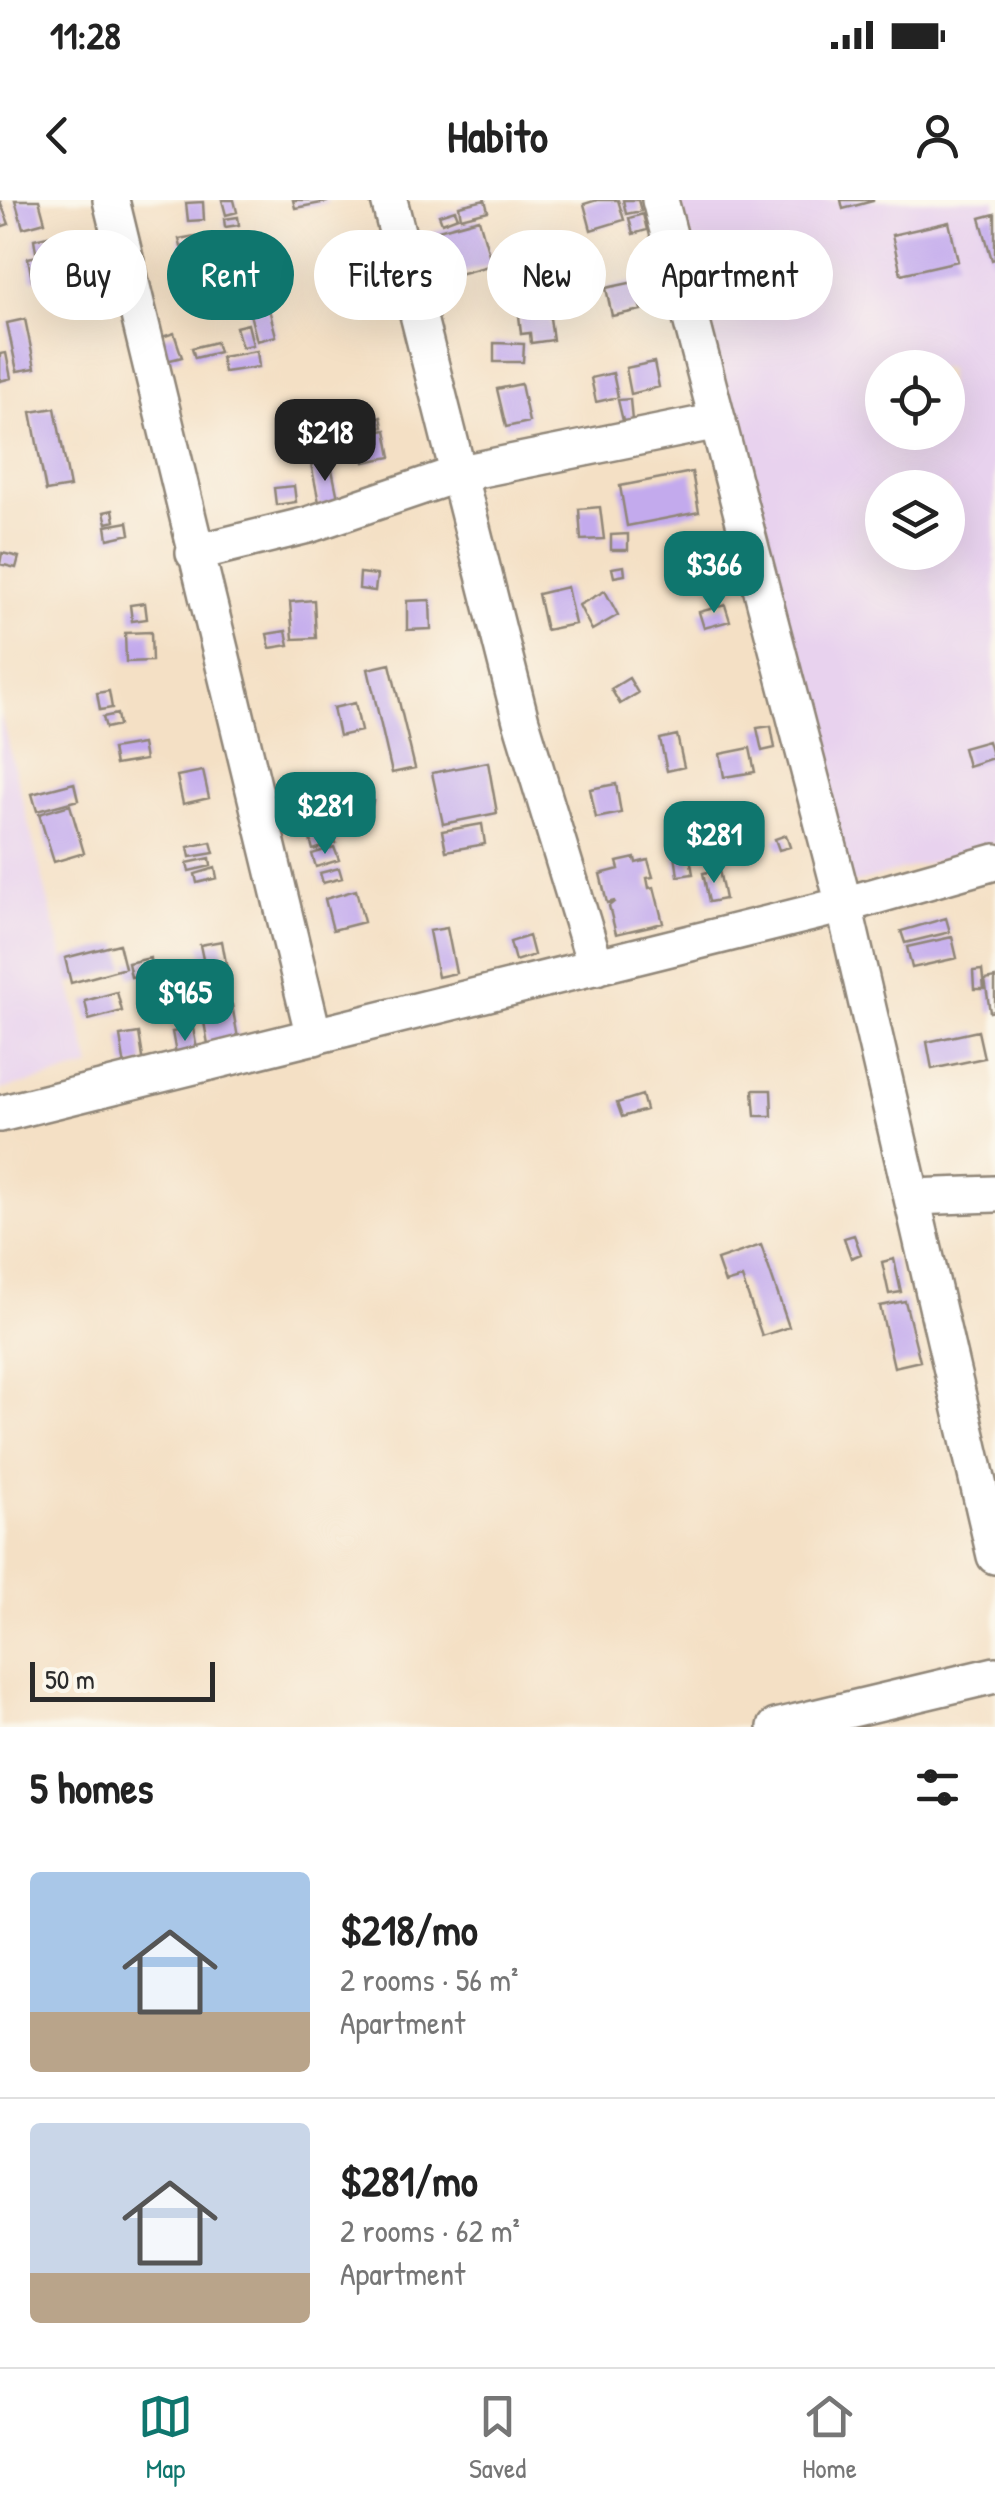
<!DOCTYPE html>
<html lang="en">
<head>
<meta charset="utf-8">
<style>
  :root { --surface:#fff; --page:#f2f2f2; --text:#222; --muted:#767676; --line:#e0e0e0; --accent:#0f766e }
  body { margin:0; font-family:"Patrick Hand",sans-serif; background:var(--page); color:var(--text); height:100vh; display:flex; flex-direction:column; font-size:38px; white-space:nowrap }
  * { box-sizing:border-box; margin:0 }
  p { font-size:32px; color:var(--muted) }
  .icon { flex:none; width:55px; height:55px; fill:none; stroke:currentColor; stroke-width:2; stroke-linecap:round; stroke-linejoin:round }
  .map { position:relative; height:1527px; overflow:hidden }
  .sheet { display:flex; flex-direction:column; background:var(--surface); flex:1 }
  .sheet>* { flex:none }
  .banner { position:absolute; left:30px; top:30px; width:935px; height:90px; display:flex; gap:20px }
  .tools { position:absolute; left:865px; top:150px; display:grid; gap:20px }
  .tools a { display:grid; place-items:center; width:100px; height:100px; border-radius:50%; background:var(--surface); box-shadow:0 10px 40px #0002; font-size:50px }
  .scale { position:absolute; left:30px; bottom:25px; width:185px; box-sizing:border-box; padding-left:10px; border:5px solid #2b2b2b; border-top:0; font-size:28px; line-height:35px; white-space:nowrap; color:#2b2b2b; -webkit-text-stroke:8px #fbf7ec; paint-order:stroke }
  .price { position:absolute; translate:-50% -85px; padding:0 22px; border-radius:20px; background:var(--accent); color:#fff; font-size:32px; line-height:65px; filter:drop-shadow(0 2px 5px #0008) }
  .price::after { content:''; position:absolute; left:50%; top:60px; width:30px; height:22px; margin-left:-15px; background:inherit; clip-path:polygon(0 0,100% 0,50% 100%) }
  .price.on { background:#222; color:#fff }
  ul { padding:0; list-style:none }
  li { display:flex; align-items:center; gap:30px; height:250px; padding:0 30px }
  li+li { border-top:2px solid var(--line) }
  li span { display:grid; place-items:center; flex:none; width:280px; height:200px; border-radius:10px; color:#555 }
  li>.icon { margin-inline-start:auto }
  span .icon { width:120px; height:120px; fill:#fffc; stroke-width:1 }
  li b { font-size:42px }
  h2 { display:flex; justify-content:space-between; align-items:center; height:120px; padding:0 30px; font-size:42px }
  .tag { padding:0 35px; border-radius:45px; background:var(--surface); box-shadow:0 10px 40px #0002; font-size:35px; line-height:90px }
  .tag.on { background:var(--accent); color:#fff }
  .status { display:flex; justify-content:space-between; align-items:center; height:70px; padding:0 50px; background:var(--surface); direction:ltr }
  .status svg { height:28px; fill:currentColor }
  header { display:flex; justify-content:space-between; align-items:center; height:130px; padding:0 30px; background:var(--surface); font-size:45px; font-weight:700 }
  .tab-bar { display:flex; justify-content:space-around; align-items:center; height:140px; border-top:2px solid var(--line); background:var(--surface); font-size:28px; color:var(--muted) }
  .tab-bar a { display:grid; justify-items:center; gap:5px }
  .tab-bar .on { color:var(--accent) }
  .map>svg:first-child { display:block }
  .built { fill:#e8d2ee; fill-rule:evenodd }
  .building { fill:#c3aaed }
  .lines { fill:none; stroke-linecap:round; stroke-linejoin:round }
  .minor-casing { stroke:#908678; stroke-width:40 }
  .minor { stroke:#fff; stroke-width:35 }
</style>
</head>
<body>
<div class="status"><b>11:28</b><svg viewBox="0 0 49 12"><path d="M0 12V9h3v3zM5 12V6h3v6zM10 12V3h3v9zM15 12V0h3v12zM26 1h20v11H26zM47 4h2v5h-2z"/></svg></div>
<header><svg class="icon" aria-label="back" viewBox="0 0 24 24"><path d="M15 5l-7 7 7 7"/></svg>Habito<svg class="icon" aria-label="person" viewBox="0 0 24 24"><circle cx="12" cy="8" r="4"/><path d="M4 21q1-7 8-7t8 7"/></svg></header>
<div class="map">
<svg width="995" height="1527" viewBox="0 0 995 1527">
  <rect width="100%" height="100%" fill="#fbf7ec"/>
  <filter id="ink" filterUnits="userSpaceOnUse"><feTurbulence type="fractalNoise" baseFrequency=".01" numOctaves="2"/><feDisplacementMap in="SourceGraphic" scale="20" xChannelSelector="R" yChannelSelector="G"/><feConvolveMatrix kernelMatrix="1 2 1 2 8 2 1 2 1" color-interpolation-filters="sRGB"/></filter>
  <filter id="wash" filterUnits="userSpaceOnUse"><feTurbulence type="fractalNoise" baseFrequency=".0048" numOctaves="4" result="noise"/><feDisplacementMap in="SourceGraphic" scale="40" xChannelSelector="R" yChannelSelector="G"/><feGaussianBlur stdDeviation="2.25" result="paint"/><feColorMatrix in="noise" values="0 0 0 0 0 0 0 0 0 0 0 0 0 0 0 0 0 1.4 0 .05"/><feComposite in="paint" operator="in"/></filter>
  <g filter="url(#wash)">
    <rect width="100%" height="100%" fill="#f4e0c5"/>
    <!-- built -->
    <path class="built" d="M678,0h317v644l-144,40zM882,168h66v64h-66zM882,288h66v64h-66z
      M0,513l91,354 -91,23z"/>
    <g id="blocks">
      <!-- building -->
      <path class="building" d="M15,0h24l6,22 -22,6z
        M222,0h12l3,12 -11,3z
        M293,0h34v2l-32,6z
        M485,0l3,11 -27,7 -2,-12z
        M597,0h21l6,20 -33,10 -7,-26z
        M623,0h15l3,11 -15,3z
        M841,0h32v1l-30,8z
        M0,1l9,23 -9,3z
        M203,2l1,18 -16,1 -2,-18z
        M455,10l3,7 -16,6 -3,-8z
        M643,14l4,16 -14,4 -4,-16z
        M995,14v45l-3,1 -12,-42z
        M238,17l1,8 -14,2 -1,-8z
        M479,19l13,46 -48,13 -13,-46z
        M949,22l9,39 -57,13 -9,-39z
        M70,31l3,13 -37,8 -2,-13z
        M195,36l2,8 -16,3 -2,-8z
        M232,45l2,14 -10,2 -2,-15z
        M550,45l4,14 -21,5 -4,-14z
        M208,47l5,15 -13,4 -5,-15z
        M76,48l3,24 -20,2 -3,-24z
        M51,53l4,23 -23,4 -4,-22z
        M255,55l21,81 -19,5 -21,-81z
        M634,82l7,28 -29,6 -6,-28z
        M654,86l3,10 -14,3 -2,-10z
        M548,103l5,37 -22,3 -1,-10 -9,1 -3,-28z
        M25,119l10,49 -18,3 -10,-48z
        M248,124l5,21 -11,2 -6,-20z
        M174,133l8,24 -16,4 -7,-23z
        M216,142l3,10 -24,6 -3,-10z
        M494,143l30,1 -1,18h-29z
        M257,151l2,16 -35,5 -3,-15z
        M6,153l5,25 -11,3v-27z
        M654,162l5,25 -28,7 -5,-26z
        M613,173l5,24 -22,5 -5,-24z
        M521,184l8,38 -23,5 -9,-38z
        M630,199l2,22h-9l-5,-21z
        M55,208l15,79 -24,4 -15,-79z
        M334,214l7,21 -20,6 -7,-21z
        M381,217l2,10 -23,5 -2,-10z
        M386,230l5,27 -27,5 -5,-27z
        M329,241l3,14 -22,4 -3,-13z
        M330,260l9,43 -19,4 -9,-43z
        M692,272l7,40 -72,14 -7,-40z
        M294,286l2,16 -20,3 -2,-17z
        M600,307l4,32 -23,1 -2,-31z
        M113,310l2,11 -8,2 -3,-11z
        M128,322l2,12 -22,5 -2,-13z
        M628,334v16h-17v-15z
        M2,353l17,4 -3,11 -16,-4z
        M624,366l1,9 -11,2 -2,-9z
        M360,373l17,2 -2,16 -16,-2z
        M567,387l8,37 -29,6 -8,-36z
        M605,391l13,24 -26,15 -13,-25z
        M314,400l2,38 -23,1 -3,-37z
        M430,400l1,29 -24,1v-29z
        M145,403l2,16 -15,2 -2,-16z
        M725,405l5,16 -26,7 -5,-16z
        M286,431l3,14 -19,3 -3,-14z
        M151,432l1,29 -26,1 -1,-29z
        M390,464l25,104 -23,5 -24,-104z
        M629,478l9,15 -18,11 -9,-15z
        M109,491l3,17 -12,2 -3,-17z
        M355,503l6,28 -22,5 -6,-28z
        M117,514l2,11 -13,3 -3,-11z
        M771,526l4,22 -13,3 -5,-23z
        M677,535l7,32 -17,4 -7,-32z
        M988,541l5,17 -25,8 -5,-18z
        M142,544l3,16 -30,5 -3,-16z
        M750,548l5,24 -31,5 -4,-23z
        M488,562l9,51 -54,11 -11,-51z
        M203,571l6,27 -26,6 -6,-28z
        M74,583l4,17 -41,11 -5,-17z
        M616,584l5,29 -25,5 -6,-29z
        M362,599l11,2 -4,18 -10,-2z
        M70,605l14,48 -30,9 -15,-48z
        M313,606l4,12 -9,3 -4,-11z
        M482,624l3,20 -39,7 -4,-20z
        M333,632l3,11 -23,7 -3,-11z
        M786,635l4,12 -11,3 -4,-11z
        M211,642l3,11 -24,4 -2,-10z
        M334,647l5,13 -23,7 -4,-13z
        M689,652l4,22 -15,2 -3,-21z
        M210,658l1,8 -22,5 -2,-8z
        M635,658l1,5 12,-3 5,17 -6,1 2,10 5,-1 9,36 -47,11 -7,-28 6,-5 -8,2 -7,-29 19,-5 -2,-7z
        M215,668l2,10 -20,5 -2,-9z
        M339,668l3,10 -19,5 -3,-10z
        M719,670l6,29 -16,3 -6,-29z
        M356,690l8,32 -31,8 -8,-31z
        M946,718l4,14 -45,11 -4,-12z
        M447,728l9,45 -18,4 -9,-46z
        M529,736l5,19 -19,6 -5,-19z
        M952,737l5,21 -45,10 -5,-21z
        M222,741l6,33 -21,4 -7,-33z
        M119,744l6,24 -54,15 -6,-25z
        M150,758l3,15 -22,4 -3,-14z
        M982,770l2,19h-10l-1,-18z
        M995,778v33l-5,1 -5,-32z
        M117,792l5,19 -33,9 -4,-19z
        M232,805l6,33 -30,6 -6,-33z
        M193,828l5,27 -21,4 -5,-27z
        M978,831l6,27 -52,11 -5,-27z
        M139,833l5,31 -19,3 -5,-31z
        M753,890h18l1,26h-17z
        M642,895l4,15 -24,7 -5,-14z
        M854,1035l7,19 -10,4 -7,-20z
        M761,1045l28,82 -27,9 -20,-58 -17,5 -8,-23z
        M894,1059l7,33 -12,2 -7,-32z
        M905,1101l15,60 -26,6 -14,-61z"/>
    </g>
  </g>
  <g filter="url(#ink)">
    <use href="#blocks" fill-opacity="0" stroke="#908678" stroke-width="2.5"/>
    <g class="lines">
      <!-- minor casing -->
      <g class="minor-casing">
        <path id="minor" d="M111,0l203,837
          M389,0l132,521 75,246
          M660,0l184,705 151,651
          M194,353l114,-28 153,-52 257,-52
          M0,914l844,-209 151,-43
          M912,997l83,-3
          M776,1527l219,-52"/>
      </g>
      <!-- minor -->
      <use href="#minor" class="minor"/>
    </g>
  </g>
</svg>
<div class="tools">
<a><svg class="icon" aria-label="locate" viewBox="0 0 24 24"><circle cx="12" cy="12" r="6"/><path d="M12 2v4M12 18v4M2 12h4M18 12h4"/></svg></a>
<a><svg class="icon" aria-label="layers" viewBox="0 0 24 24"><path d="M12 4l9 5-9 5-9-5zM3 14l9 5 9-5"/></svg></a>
</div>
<div class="scale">50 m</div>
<b class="price on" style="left:325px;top:284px">$218</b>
<b class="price" style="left:714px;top:416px">$366</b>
<b class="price" style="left:325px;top:657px">$281</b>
<b class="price" style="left:714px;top:686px">$281</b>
<b class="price" style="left:185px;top:844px">$965</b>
<div class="banner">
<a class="tag">Buy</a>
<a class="tag on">Rent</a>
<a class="tag">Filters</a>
<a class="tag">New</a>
<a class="tag">Apartment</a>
</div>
</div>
<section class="sheet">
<h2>5 homes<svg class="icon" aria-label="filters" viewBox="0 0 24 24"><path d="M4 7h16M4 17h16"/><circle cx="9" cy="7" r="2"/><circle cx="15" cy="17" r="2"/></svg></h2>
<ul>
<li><span style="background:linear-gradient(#a9c7e8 70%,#b9a48a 0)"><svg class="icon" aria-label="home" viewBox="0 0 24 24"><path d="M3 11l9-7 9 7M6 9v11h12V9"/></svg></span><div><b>$218/mo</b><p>2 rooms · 56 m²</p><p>Apartment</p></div></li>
<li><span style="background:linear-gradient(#c9d6e8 75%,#b9a48a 0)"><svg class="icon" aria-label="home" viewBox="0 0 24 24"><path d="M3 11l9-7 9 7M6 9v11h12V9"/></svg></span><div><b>$281/mo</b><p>2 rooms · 62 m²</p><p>Apartment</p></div></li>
</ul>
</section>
<nav class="tab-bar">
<a class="on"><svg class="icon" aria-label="map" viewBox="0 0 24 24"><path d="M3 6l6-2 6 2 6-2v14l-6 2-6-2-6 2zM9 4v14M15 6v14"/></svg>Map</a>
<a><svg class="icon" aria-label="saved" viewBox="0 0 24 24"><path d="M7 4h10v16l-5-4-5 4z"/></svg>Saved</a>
<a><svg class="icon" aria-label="home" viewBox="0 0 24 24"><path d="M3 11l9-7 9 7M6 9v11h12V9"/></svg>Home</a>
</nav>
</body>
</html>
